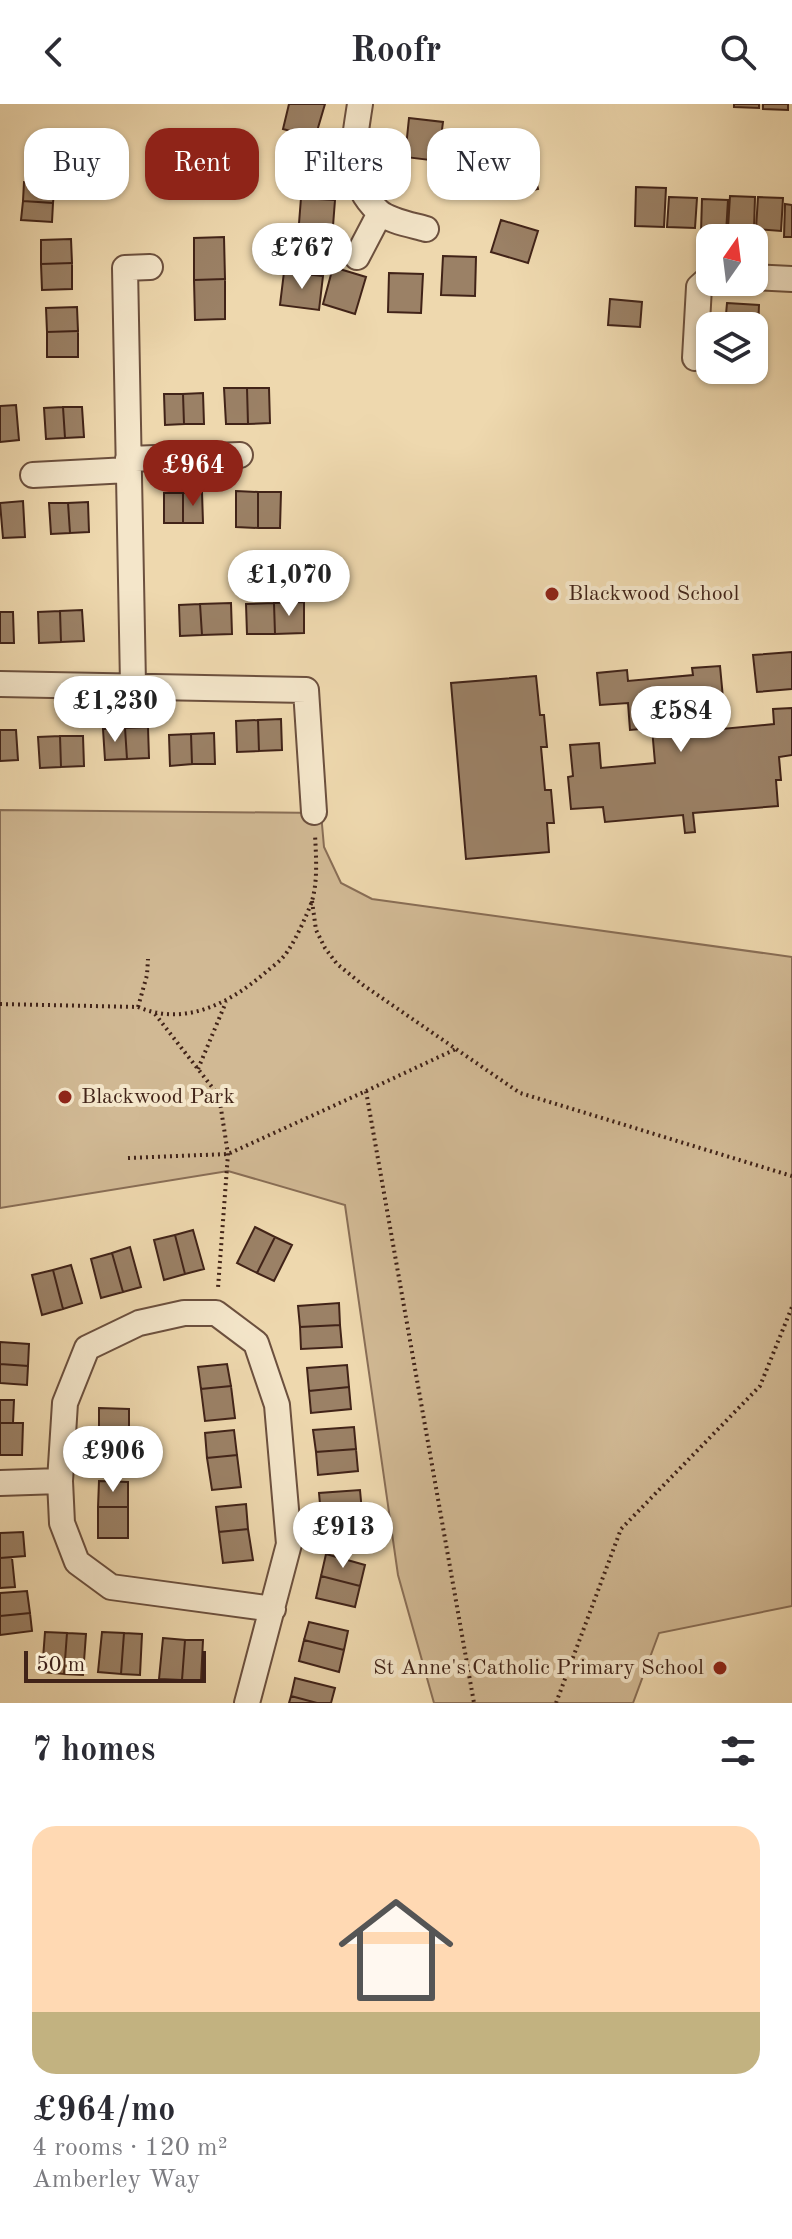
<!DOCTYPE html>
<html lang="en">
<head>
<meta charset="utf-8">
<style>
  :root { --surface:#fff; --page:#f7f7f7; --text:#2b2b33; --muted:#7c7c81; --accent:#8f2418 }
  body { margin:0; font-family:"Old Standard TT",serif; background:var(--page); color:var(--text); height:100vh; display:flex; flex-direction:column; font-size:30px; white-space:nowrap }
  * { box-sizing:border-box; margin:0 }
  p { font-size:26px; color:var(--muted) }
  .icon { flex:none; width:44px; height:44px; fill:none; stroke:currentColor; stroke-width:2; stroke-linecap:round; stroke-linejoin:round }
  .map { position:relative; height:1599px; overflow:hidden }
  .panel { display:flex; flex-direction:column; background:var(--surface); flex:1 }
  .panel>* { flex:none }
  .guide { position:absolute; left:24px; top:24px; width:744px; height:72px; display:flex; gap:16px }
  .needle { width:52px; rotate:14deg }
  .fabs { position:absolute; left:696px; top:120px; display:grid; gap:16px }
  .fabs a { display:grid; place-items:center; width:72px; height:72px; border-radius:16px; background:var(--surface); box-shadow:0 2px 6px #0004; font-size:40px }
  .scale { position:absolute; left:24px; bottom:20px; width:182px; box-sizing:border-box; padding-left:8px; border:4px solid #412318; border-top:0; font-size:22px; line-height:28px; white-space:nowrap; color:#412318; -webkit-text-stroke:6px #f4e6ca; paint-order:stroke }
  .price { position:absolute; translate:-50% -68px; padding:0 18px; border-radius:28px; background:#fff; color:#222; font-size:26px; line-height:52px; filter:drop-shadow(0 2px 4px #0008) }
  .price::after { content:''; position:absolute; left:50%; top:48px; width:24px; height:18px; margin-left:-12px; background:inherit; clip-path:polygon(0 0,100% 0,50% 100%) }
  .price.active { background:var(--accent); color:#fff }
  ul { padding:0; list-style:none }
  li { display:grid; align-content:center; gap:16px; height:424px; padding:0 32px }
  li span { display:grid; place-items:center; height:248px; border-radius:24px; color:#555 }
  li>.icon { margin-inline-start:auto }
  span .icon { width:144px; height:144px; fill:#fffc; stroke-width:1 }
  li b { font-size:34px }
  h2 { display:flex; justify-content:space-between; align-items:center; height:96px; padding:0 32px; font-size:34px }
  .chip { padding:0 28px; border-radius:24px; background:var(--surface); box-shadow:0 2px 6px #0004; font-size:28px; line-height:72px }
  .chip.active { background:var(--accent); color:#fff }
  header { display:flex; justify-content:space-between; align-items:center; height:104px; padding:0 32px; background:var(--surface); font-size:36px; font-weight:700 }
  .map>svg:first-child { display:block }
  .green { fill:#d1b994; stroke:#896e56; stroke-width:2 }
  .building { fill:#9b8166; stroke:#412318; stroke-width:2 }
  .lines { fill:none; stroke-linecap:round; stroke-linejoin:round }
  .minor-casing { stroke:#6c503e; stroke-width:28 }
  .path { stroke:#412318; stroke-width:4; stroke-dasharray:2 4; stroke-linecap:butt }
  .minor { stroke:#f4e6ca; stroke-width:24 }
  .poi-dot { fill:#8f2418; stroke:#f4e6ca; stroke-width:3 }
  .labels { text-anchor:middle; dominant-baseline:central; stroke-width:8; stroke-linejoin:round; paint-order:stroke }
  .poi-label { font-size:22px; fill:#412318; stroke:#f4e6ca; text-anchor:start }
</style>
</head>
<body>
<header><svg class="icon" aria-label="back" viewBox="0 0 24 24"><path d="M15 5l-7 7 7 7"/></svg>Roofr<svg class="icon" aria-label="search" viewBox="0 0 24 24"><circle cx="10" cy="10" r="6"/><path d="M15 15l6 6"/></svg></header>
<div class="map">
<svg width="792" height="1599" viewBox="0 0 792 1599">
  <rect width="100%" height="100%" fill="#eed8ae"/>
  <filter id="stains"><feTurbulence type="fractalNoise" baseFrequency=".0025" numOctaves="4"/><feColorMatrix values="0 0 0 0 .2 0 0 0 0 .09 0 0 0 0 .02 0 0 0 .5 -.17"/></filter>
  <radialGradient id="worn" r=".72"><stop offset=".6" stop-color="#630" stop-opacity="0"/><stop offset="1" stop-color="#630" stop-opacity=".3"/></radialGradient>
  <!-- green -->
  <path class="green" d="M0,706l321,3 3,34 17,36 31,16 420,58v649l-133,27 -26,70h-199l-36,-128 -53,-370 -117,-34 -228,37z"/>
  <!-- building -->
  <path class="building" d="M289,0h36l-10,34 -32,-9z
    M734,0h25v4l-25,-1z
    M763,0h25v6l-25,-1z
    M409,14l34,4 -5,39 -33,-4z
    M294,34l33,9 -11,37 -32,-9z
    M531,52l7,33 -38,8 -7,-32z
    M24,78l31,2 -2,19 -30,-2z
    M636,83l30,1 -2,39 -29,-1z
    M730,92l25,1 -1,32 -26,-1z
    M669,93l28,1 -2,30 -28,-1z
    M758,93l25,1 -2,33 -25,-2z
    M301,94l34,2 -3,39 -34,-3z
    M702,95l26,1 -2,33 -25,-1z
    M23,97l30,2 -1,19 -31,-2z
    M785,100l7,1v32h-8z
    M501,116l37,11 -10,32 -37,-11z
    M224,133l1,42 -31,1v-42z
    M71,135l1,24 -31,1v-24z
    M443,152l33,1 -1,39 -34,-1z
    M72,159v26l-30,1 -1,-26z
    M333,163l33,10 -11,37 -32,-10z
    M284,168l39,4 -4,34 -39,-5z
    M389,169l34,1 -2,39 -33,-1z
    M225,175v40l-30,1 -1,-40z
    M610,195l32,3 -2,25 -32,-2z
    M727,199l32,2 -1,25h-4v-4h-29z
    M77,203l1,24 -31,1 -1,-24z
    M78,227v26h-31v-25z
    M224,284h23l1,36h-22z
    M247,284h22l1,35 -22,1z
    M203,289l1,31h-20l-1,-30z
    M164,290h19l1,30 -19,1z
    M16,301l3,35 -19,2v-36z
    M63,303h19l2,30 -19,1z
    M63,303l2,31 -19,1 -2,-31z
    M236,387l22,1v36l-22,-1z
    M202,388l1,31h-20v-30z
    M258,388h23l-1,36h-22z
    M164,389h19v30h-19z
    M23,397l2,36 -22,1 -3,-35z
    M88,398l1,30 -19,1 -2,-30z
    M49,399h19l2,30 -19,1z
    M304,498v31l-29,1 -1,-31z
    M231,499l1,31 -30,1 -2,-31z
    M274,499l1,31h-28l-1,-30z
    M200,500l2,31 -22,1 -1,-31z
    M82,506l2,31 -23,1 -1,-31z
    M60,507l1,31 -22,1 -1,-31z
    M0,508h13l1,31h-14z
    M792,548v37l-35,3 -4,-37z
    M720,562l3,32 -14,1 2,25 11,-1v6l52,-5 -1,-15 19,-1v47l-13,2 2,23h-5l2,26 -85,7 2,19 -10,1 -2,-18 -78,7 -2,-15 -32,2 -3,-32 5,-1 -3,-31 29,-2 2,25 54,-5 -3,-35 -22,2 -2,-27 -28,2 -3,-32 30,-3 1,11 65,-6 -1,-7z
    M536,572l4,39h4l3,32h-6l4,43h6l3,33h-7l2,29 -83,7 -15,-176z
    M281,615l1,31 -23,1 -1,-31z
    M258,616l1,31 -22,1 -1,-31z
    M148,623l1,31 -22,1 -2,-31z
    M125,624l2,31 -22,1 -2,-31z
    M0,626h16l2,30 -18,1z
    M214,629l1,31h-23l-1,-30z
    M191,630l1,30 -22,2 -1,-31z
    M60,632l1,31 -21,1 -2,-31z
    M60,632h23l1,30 -23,1z
    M255,1123l20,10 -18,36 -20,-10z
    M193,1126l11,39 -19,5 -10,-39z
    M175,1131l10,39 -21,6 -10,-40z
    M275,1133l17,8 -18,36 -17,-8z
    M130,1143l11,40 -18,5 -11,-39z
    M112,1149l11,39 -22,6 -10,-39z
    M71,1161l11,38 -19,6 -10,-39z
    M53,1166l10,39 -21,6 -10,-40z
    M339,1199l1,22 -40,2 -2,-21z
    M340,1221l2,22 -41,2 -1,-22z
    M0,1238l29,2 -1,22 -28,-2z
    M0,1260l28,2 -1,19 -27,-2z
    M227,1260l4,22 -30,3 -3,-22z
    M347,1261l2,22 -40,4 -2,-23z
    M231,1282l4,32 -30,3 -4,-32z
    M349,1283l2,22 -40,4 -2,-22z
    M0,1296h14l-1,23h-13z
    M99,1304l30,1v25h-30z
    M0,1319h23l-1,32h-22z
    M354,1323l2,22 -40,3 -3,-22z
    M234,1326l3,25 -30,3 -2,-25z
    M99,1330h30v24h-30z
    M356,1345l2,22 -40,4 -2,-23z
    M237,1351l4,32 -29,3 -5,-32z
    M99,1377l29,1v25h-30z
    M360,1386l2,22 -41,3 -2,-22z
    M246,1400l2,25 -29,3 -3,-25z
    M98,1403h30v31h-30z
    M362,1408l2,22 -41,4 -2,-23z
    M248,1425l5,31 -30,3 -4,-31z
    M23,1428l2,24 -25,2v-25z
    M326,1450l39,11 -5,21 -39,-10z
    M0,1454h12l3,29 -15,1z
    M321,1472l39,10 -5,21 -39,-9z
    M27,1487l3,22 -30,3v-23z
    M30,1509l2,18 -32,4v-19z
    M309,1518l39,9 -4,19 -40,-10z
    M45,1528l22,1 -3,41 -22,-2z
    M102,1528l22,1 -3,41 -23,-2z
    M67,1529l19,1 -3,41 -19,-1z
    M124,1529l18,1 -2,41 -19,-1z
    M163,1534l22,2 -3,40 -23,-1z
    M185,1536h18l-2,41 -19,-1z
    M304,1536l40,10 -5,22 -40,-11z
    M295,1574l40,10 -4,15h-14l-26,-7z
    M291,1592l26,7h-28z"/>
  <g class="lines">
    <!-- minor casing -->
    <g class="minor-casing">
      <path id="minor" d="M360,0c-6,40 -15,76 18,107 10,10 34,14 48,18
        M357,153l23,-44
        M754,173l38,2
        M695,254l4,-71 11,-10
        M128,355l112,-4
        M33,371l95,-5
        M0,580l306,6 8,122
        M133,580l-8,-416 25,-1
        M0,1379l60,-2
        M247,1599l42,-159 -12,-139 -21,-62 -40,-30h-32l-45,10 -52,25 -22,55 -5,78 2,42 15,39 34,25 162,22"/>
    </g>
    <!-- path -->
    <path class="path" d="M312,797l4,29 9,18 12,16 26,21 157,108 272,83
      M0,900l138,3c47,20 92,-4 128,-35 6,-5 13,-10 18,-16 9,-10 23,-41 28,-55 6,-21 4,-45 3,-67
      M138,903l9,-32 1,-16
      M155,910l64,82 9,58 -10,134
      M198,965l28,-67
      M366,987l90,-42
      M128,1054l100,-4 138,-63 108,612
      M556,1599l65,-174 139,-143 32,-79"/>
    <!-- minor -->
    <use href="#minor" class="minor"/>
  </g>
  <!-- markers -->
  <g class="poi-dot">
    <circle cx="552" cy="490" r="8"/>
    <circle cx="65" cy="993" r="8"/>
    <circle cx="720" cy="1564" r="8"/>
  </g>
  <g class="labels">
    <!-- poi labels -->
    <g class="poi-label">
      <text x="568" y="490">Blackwood School</text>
      <text x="81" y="993">Blackwood Park</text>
      <text x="704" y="1564" text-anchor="end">St Anne's Catholic Primary School</text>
    </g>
  </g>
  <rect width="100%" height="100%" filter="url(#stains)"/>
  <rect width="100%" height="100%" fill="url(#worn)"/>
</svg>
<div class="fabs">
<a><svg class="needle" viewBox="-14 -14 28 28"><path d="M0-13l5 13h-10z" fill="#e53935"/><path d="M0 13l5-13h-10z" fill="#7c7c81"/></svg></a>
<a><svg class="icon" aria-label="layers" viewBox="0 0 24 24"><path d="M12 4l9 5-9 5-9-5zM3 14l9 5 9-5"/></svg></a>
</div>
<div class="scale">50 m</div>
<b class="price" style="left:302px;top:187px">£767</b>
<b class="price active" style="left:193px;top:404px">£964</b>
<b class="price" style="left:289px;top:514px">£1,070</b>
<b class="price" style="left:115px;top:640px">£1,230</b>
<b class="price" style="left:681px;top:650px">£584</b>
<b class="price" style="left:113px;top:1390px">£906</b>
<b class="price" style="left:343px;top:1466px">£913</b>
<div class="guide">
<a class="chip">Buy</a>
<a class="chip active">Rent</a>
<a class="chip">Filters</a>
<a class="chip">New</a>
</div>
</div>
<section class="panel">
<h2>7 homes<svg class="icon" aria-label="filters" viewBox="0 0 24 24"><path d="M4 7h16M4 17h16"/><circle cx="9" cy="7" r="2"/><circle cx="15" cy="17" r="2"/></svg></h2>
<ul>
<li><span style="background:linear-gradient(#ffd9b3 75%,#c2b280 0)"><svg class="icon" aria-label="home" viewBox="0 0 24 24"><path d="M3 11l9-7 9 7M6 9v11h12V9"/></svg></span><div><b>£964/mo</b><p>4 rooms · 120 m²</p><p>Amberley Way</p></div></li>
</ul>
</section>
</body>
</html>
